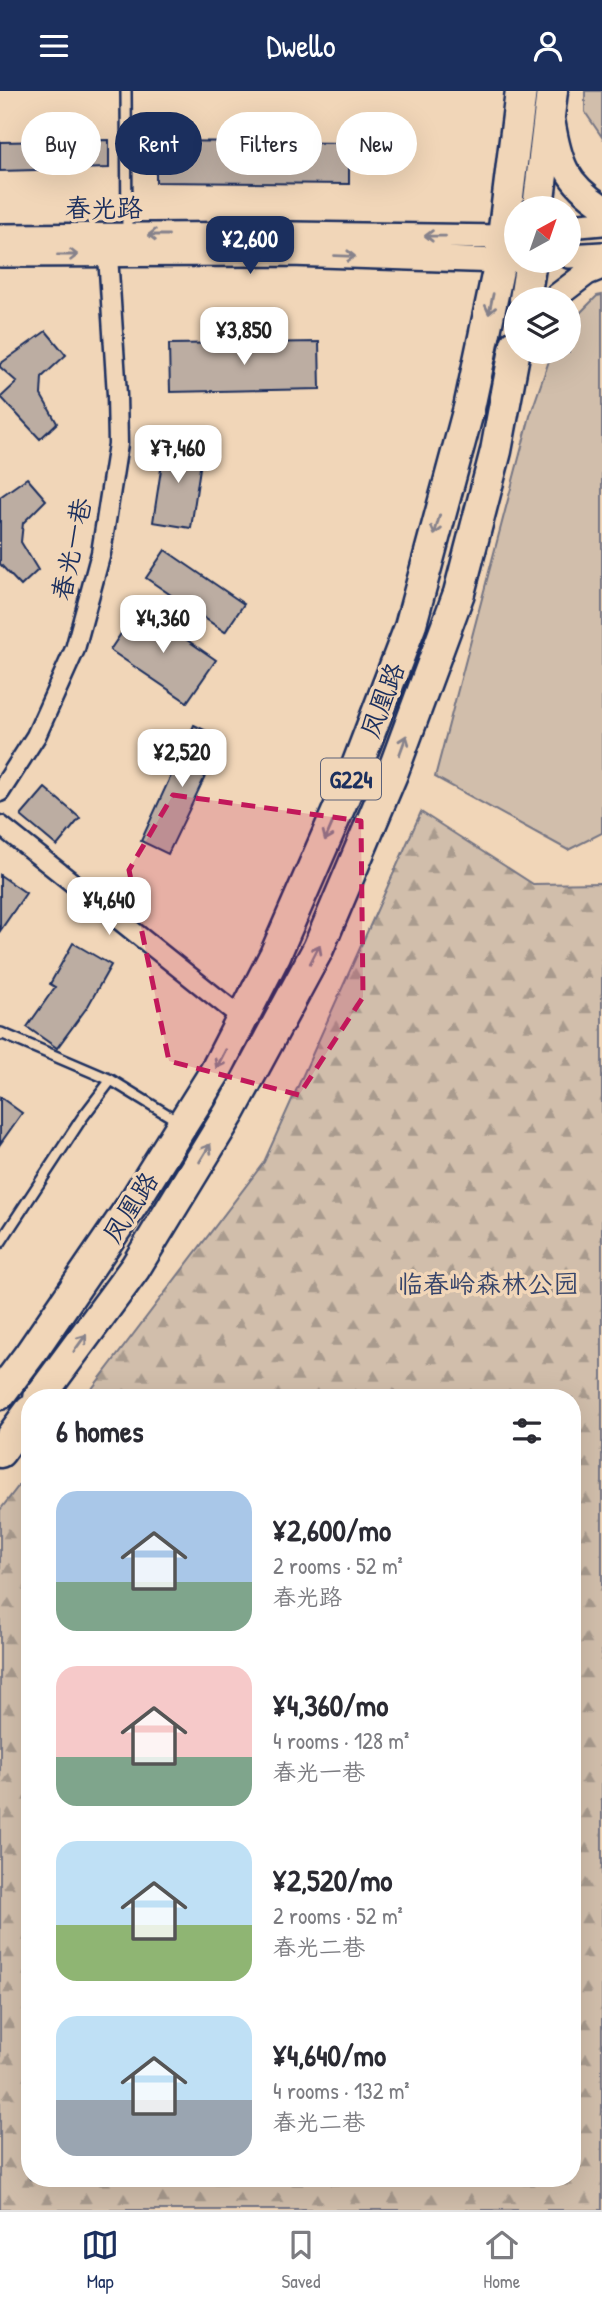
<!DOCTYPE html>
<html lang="en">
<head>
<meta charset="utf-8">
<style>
  :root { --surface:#fff; --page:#f7f7f7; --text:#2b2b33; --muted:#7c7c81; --line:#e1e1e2; --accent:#1b2f5e }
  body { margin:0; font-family:"Patrick Hand","LXGW WenKai TC",sans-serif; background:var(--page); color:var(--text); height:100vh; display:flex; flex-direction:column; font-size:26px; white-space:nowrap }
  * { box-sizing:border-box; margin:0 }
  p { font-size:23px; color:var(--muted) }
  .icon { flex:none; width:38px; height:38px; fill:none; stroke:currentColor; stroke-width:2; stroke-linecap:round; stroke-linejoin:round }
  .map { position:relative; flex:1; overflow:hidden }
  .panel { position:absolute; left:21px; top:1298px; width:560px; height:798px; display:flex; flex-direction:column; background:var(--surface); border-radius:28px; box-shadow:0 7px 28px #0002 }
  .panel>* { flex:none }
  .guide { position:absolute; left:21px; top:21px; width:560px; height:63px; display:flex; gap:14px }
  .needle { width:46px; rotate:40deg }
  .fabs { position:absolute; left:504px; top:105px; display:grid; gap:14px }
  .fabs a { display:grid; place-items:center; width:77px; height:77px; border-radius:50%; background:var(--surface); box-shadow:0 7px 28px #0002; font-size:35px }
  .price { position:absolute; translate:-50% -60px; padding:0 16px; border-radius:14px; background:#fff; color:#222; font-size:23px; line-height:46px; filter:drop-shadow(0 2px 4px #0008) }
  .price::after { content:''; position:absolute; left:50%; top:42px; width:21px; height:16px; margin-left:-10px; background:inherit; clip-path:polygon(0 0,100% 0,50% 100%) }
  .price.active { background:var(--accent); color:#fff }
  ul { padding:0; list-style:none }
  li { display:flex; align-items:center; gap:21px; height:175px; padding:0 35px }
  li span { display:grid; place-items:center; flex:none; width:196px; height:140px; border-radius:21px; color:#555 }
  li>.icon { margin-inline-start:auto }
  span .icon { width:84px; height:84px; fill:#fffc; stroke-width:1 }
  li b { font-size:30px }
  h2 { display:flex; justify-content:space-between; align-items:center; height:84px; padding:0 35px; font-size:30px }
  .chip { padding:0 24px; border-radius:32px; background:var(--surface); box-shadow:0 7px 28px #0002; font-size:24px; line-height:63px }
  .chip.active { background:var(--accent); color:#fff }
  header { display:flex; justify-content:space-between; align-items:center; height:91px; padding:0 35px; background:var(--accent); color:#fff; font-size:32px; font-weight:600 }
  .tabs { display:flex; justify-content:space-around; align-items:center; height:98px; border-top:2px solid var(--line); background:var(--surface); font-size:19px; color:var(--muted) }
  .tabs a { display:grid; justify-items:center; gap:4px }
  .tabs .active { color:var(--accent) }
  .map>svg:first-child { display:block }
  .green { fill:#d1beab; stroke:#767684; stroke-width:2 }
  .forest { fill:url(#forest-firs); stroke:#767684; stroke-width:2 }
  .building { fill:#bcada2; stroke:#1b2f5e; stroke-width:2 }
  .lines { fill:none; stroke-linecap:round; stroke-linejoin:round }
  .lane-casing { stroke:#1b2f5e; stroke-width:14 }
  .street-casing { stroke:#1b2f5e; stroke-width:23 }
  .secondary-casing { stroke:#1b2f5e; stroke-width:28 }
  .highway-casing { stroke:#1b2f5e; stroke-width:35 }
  .lane { stroke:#f1d6b8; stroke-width:9 }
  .street { stroke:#f1d6b8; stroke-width:18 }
  .secondary { stroke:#f1d6b8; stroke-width:23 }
  .highway { stroke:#f1d6b8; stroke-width:30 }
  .oneway { stroke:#86828b }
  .marked { fill:#c2185b; fill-opacity:0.2; stroke:#c2185b; stroke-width:5; stroke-dasharray:14 9; stroke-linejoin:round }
  .labels { text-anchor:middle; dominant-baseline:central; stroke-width:7; stroke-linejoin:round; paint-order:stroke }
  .shield { fill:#f1d6b8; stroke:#5b6179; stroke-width:2 }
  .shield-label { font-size:24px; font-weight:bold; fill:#1b2f5e }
  .street-label { font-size:26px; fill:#1b2f5e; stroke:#f1d6b8 }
  .park-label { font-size:26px; fill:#36446a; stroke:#f1d6b8 }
</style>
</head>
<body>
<header><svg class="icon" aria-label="menu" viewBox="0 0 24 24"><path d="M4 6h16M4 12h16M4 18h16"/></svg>Dwello<svg class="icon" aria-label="person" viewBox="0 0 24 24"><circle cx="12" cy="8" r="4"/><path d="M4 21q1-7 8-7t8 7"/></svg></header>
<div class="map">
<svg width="602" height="2119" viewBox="0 0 602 2119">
  <defs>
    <pattern id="forest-firs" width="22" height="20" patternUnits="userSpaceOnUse" patternTransform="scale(1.75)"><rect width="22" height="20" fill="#d1beab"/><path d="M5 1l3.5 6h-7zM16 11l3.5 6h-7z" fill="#a99b8e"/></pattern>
  </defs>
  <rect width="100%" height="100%" fill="#f1d6b8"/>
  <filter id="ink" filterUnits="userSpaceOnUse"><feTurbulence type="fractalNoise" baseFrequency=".0143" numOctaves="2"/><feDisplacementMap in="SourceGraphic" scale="14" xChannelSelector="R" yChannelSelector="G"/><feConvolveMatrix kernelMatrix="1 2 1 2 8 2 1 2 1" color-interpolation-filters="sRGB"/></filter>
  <g filter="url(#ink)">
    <!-- green -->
    <path class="green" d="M585,0h17v46l-17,-25z
      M602,204v538l-34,17 -133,-73 95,-361 22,-64h17v-28l28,-28z"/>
    <!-- forest -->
    <path class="forest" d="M421,721l112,72 69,-1v1327h-602v-700l30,-39v708h542v-781h-487l179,-236z"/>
    <!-- building -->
    <path class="building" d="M109,49v28l-109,3v-29z
      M156,50l193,2v41l-193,-2z
      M46,240l20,24 -24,22 -1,18 16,28 -17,16 -39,-42 16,-15 -17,-15v-3z
      M319,251l1,47 -150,3 -1,-48z
      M165,352l38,5 -12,80 -38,-6z
      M27,387l19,22 -23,23 -2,19 17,28 -17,16 -21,-22v-67z
      M165,459l79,54 -19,28 -79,-54z
      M139,516l77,53 -29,42 -77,-52z
      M194,634l29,14 -55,115 -27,-13z
      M45,697l35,30 -23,28 -36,-30z
      M0,784l26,18 -26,38z
      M73,852l38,22 -23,41 -31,42 -30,-21 28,-40 -5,-3z
      M0,1006l22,16 -22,31z"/>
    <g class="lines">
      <!-- lane casing -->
      <g class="lane-casing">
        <path id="lane" d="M126,0l1,142
          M0,944l1,-2 110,47
          M0,1152l82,-125 29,-38 67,41"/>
      </g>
      <!-- street casing -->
      <g class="street-casing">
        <path id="street" d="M0,701l36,-56 39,-87 26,-96 17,-109 -1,-49 -9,-140
          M0,734l242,193"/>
      </g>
      <!-- secondary casing -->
      <g class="secondary-casing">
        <path id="secondary" d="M553,31c7,41 13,60 49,84
          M569,135l33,-3
          M0,145l292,-2 211,3 13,-3
          M0,164l290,-1 210,7 15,-1
          M569,165l33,-2
          M553,208l34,-26 15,-6"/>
      </g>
      <!-- highway casing -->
      <g class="highway-casing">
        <path id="highway" d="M538,117l14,-117
          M525,208l6,-38
          M0,1303l30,-40 102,-149 83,-133 60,-117 78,-179 57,-149 59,-219 31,-147 21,-170
          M39,1307l96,-130 95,-156 88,-163 74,-175 67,-181 37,-142 20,-107
          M0,1361l30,-41"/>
      </g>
      <!-- lane -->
      <use href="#lane" class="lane"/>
      <!-- street -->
      <use href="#street" class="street"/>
      <!-- secondary -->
      <use href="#secondary" class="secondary"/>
      <!-- highway -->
      <use href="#highway" class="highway"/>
    </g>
    <!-- one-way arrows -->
    <defs><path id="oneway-shaft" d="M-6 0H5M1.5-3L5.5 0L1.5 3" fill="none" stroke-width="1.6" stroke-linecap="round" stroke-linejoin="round" transform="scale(1.75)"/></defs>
    <g class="oneway">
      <use href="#oneway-shaft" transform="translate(158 144) rotate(180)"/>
      <use href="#oneway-shaft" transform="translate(435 145) rotate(-179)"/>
      <use href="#oneway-shaft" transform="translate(68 164)"/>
      <use href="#oneway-shaft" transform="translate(345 165) rotate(2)"/>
      <use href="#oneway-shaft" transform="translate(491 213) rotate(102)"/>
      <use href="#oneway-shaft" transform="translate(437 434) rotate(105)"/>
      <use href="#oneway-shaft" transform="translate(403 654) rotate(-70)"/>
      <use href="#oneway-shaft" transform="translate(329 740) rotate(113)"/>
      <use href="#oneway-shaft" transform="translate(315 863) rotate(-63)"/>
      <use href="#oneway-shaft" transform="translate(221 968) rotate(117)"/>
      <use href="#oneway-shaft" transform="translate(205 1062) rotate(-59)"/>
      <use href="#oneway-shaft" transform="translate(80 1252) rotate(-54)"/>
    </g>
  </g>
  <!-- marked area -->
  <path class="marked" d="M173,704l188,26 2,176 -64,98 -130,-34 -40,-191z"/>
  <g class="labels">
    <!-- shield labels -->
    <rect class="shield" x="321" y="667.5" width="60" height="41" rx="5"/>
    <g class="shield-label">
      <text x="351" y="688">G224</text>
    </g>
    <!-- street labels -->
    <g class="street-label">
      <text x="104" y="116">春光路</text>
      <text transform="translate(71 458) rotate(-78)">春光一巷</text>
      <text transform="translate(382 609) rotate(-69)">凤凰路</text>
      <text transform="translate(130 1116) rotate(-57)">凤凰路</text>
    </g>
    <!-- park labels -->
    <g class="park-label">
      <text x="488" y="1192">临春岭森林公园</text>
    </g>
  </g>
</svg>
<div class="fabs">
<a><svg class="needle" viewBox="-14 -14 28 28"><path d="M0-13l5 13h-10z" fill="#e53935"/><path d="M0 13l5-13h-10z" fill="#7c7c81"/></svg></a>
<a><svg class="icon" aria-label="layers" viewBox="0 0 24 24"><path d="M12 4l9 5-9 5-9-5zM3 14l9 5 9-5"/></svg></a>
</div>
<b class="price active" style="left:250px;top:185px">¥2,600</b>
<b class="price" style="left:244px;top:276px">¥3,850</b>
<b class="price" style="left:178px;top:394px">¥7,460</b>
<b class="price" style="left:163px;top:564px">¥4,360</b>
<b class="price" style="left:182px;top:698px">¥2,520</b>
<b class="price" style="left:109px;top:846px">¥4,640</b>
<div class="guide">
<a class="chip">Buy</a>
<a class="chip active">Rent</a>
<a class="chip">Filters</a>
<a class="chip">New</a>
</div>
<section class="panel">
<h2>6 homes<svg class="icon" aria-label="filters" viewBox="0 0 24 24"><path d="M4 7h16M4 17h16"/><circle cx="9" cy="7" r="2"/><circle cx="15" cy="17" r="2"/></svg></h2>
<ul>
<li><span style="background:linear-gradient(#a9c7e8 65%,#7fa58c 0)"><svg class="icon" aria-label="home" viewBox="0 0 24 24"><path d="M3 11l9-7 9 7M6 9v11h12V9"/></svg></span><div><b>¥2,600/mo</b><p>2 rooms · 52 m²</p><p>春光路</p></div></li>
<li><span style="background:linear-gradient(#f6c9c9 65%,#7fa58c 0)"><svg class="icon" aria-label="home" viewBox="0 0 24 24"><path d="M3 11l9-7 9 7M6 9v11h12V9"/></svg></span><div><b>¥4,360/mo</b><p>4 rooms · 128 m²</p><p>春光一巷</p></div></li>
<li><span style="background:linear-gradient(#bfe0f5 60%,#8fb573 0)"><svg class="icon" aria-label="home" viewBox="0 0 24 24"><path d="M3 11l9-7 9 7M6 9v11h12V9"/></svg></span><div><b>¥2,520/mo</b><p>2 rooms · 52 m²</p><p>春光二巷</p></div></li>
<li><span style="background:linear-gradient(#bfe0f5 60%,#9aa5b1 0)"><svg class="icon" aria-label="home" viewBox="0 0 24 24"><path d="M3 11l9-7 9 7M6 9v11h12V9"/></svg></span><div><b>¥4,640/mo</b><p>4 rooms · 132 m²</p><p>春光二巷</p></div></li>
</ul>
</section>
</div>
<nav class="tabs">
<a class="active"><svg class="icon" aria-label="map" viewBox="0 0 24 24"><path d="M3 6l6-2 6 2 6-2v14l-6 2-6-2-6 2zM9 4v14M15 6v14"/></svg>Map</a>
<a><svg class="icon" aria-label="saved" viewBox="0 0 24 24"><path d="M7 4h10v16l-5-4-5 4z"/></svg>Saved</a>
<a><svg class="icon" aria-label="home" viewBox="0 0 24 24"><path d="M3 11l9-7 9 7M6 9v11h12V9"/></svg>Home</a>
</nav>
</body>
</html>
